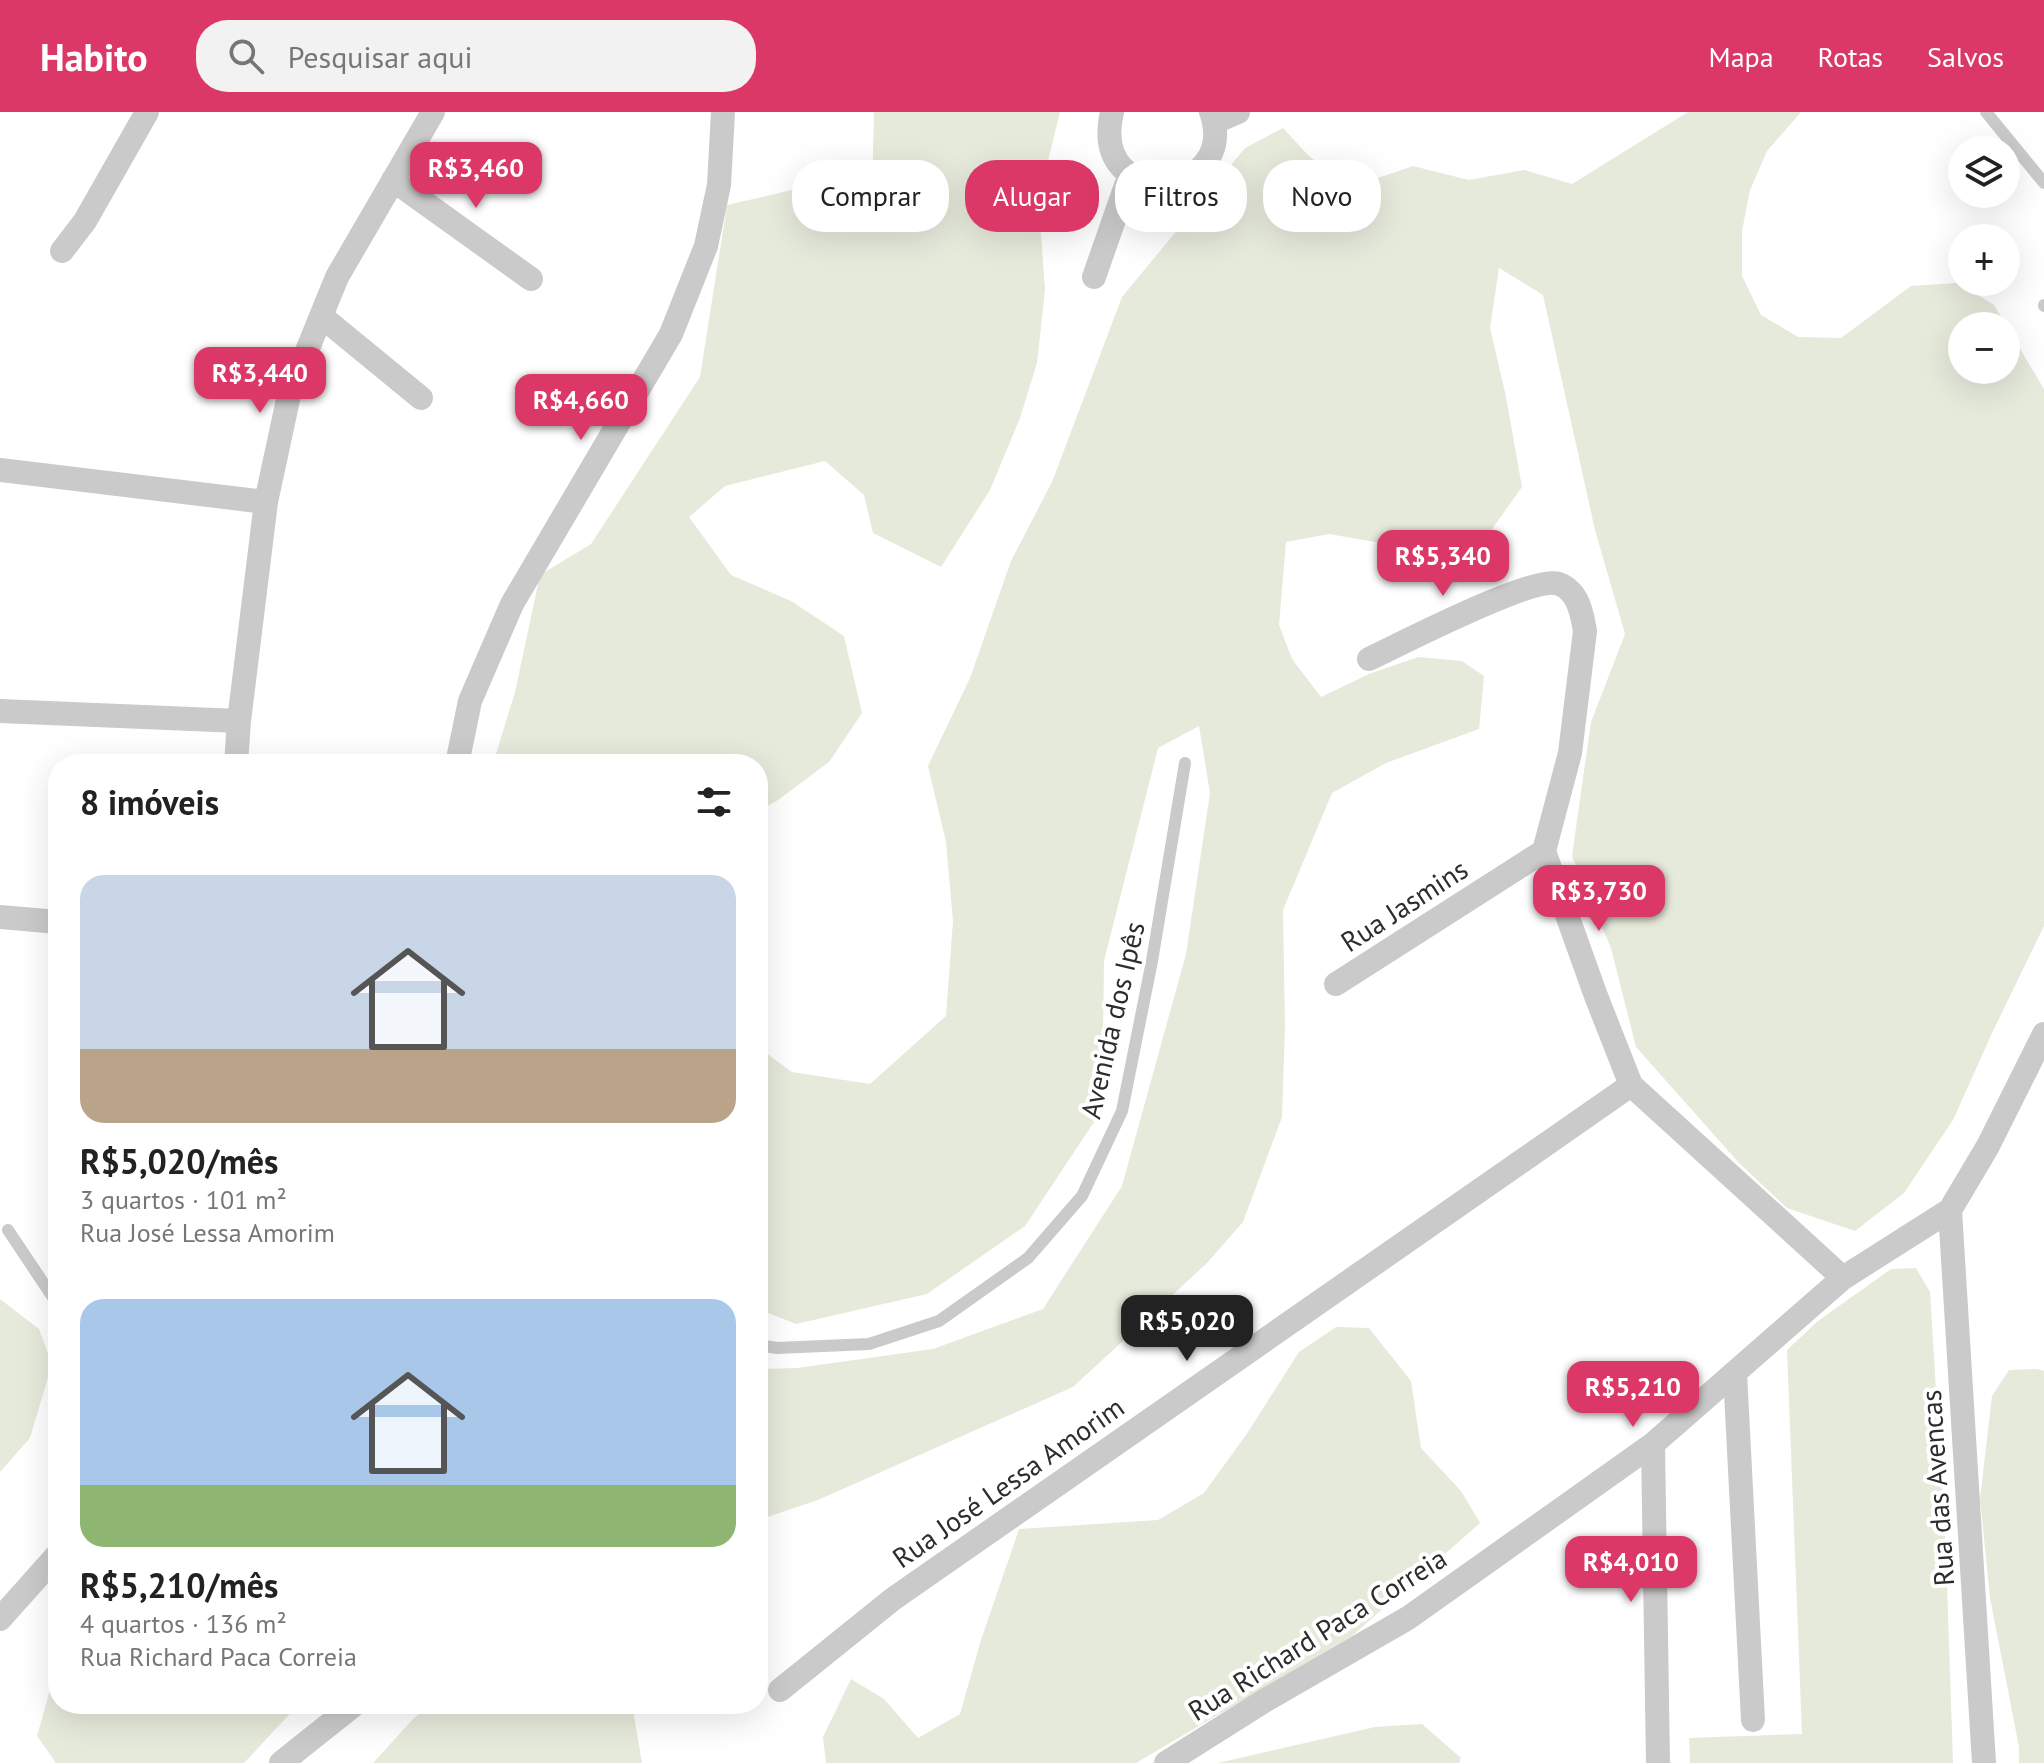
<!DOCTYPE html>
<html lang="pt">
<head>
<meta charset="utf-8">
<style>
  :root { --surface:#fff; --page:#f2f2f2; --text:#222; --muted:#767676; --accent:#db3868 }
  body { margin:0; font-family:"PT Sans",sans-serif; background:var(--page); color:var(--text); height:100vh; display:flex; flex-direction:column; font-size:30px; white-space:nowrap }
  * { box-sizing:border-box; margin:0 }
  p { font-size:26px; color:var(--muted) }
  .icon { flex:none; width:44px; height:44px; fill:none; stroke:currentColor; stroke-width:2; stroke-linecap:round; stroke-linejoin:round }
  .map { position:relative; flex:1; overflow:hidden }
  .panel { position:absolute; left:48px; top:642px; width:720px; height:960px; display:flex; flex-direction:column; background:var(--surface); border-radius:32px; box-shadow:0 8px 32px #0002 }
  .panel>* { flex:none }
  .hud { position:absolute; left:792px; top:48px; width:760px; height:72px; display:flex; gap:16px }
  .tools { position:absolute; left:1948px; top:24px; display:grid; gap:16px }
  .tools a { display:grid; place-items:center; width:72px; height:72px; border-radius:50%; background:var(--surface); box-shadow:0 8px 32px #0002; font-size:40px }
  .price { position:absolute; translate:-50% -68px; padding:0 18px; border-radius:16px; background:var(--accent); color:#fff; font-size:26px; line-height:52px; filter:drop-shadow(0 2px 4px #0008) }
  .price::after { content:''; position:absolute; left:50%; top:48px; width:24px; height:18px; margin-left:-12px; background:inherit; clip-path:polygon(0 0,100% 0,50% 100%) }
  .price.on { background:#222; color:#fff }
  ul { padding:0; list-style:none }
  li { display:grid; align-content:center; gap:16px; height:424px; padding:0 32px }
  li span { display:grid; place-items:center; height:248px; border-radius:24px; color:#555 }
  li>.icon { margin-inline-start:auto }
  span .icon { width:144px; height:144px; fill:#fffc; stroke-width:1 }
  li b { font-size:34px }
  h2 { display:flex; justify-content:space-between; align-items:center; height:96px; padding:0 32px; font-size:34px }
  .pill { padding:0 28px; border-radius:32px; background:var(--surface); box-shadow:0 8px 32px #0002; font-size:28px; line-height:72px }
  .pill.on { background:var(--accent); color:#fff }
  header { display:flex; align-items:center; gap:48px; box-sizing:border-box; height:112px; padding:0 40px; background:var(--accent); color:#fff }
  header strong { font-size:38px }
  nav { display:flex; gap:44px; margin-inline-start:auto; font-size:28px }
  .search { width:560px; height:72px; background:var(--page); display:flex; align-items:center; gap:20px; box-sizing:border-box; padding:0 28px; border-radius:32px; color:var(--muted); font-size:30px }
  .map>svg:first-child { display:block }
  .green { fill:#e6eadb; fill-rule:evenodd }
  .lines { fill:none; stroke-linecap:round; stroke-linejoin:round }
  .lane { stroke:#cacaca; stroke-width:12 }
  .street { stroke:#cacaca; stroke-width:24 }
  .labels { text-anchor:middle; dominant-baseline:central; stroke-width:8; stroke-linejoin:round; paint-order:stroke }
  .street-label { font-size:28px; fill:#2d2d2d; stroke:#fff }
</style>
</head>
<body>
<header>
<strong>Habito</strong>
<div class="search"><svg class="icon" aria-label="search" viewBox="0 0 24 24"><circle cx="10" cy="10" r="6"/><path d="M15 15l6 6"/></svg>Pesquisar aqui</div>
<nav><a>Mapa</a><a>Rotas</a><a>Salvos</a></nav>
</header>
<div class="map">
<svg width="2044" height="1651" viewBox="0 0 2044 1651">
  <rect width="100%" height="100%" fill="#fff"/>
  <!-- green -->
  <path class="green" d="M874,0h186l-15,61 -4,61 4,56 -8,73 -17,55 -30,72 -49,77 -68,-34 -9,-38 -39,-34 -100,25 -36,31 42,58 60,26 53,35 18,77 -33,49 -51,38 -20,11v-47h-265l22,-72 25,-117 51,-31 109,-167 27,-172 95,-22 50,8z
    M1688,0h113l-34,39 -17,39 -8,41v45l19,39 37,22 43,1 70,-52 47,-3 36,22 50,84v537l-51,105 -40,89 -49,73 -49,38 -68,-23 -48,-45 -103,-116 -25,-99 -39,-92 19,-134 34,-88 -30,-104 -52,-235 -44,-27 -9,60 15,64 17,95 -37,52 -47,14 -109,-19 -43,8 -7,83 13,34 29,38 48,-23 49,-17 44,4 22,15 -5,53 -93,34 -54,30 -49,117 2,117 -3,90 -39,105 -36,41 -134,124 -255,113 -60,20v-151l39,-1 136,-19 110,-40 79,-123 64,-232 24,-161 -11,-67 -41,22 -54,213 -2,149 -77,116 -98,68 -131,30 -38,-15v-262l34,25 78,12 76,-68 7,-95 -7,-79 -18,-76 42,-88 41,-117 41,-79 70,-185 123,-149 38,-20 25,27 30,25 40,-2 35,-12 56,14 55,-10 48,14zM2006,214v44h-44v-44z
    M1916,1156l14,24 16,262 7,209h-263l-1,-25 113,-4 -15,-384 31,-29 73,-52z
    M0,1187l39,30 13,35 -22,74 -30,34z
    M1336,1215l33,1 42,53 10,67 40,43 19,32 -128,113 -216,127h-310l-3,-26 28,-58 33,20 34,39 42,-24 21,-74 38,-111 139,-9 46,-27 44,-61 51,-80z
    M2037,1257l7,2v392h-25v-16l-29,-149 -10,-99 12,-103 17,-26z
    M58,1549v43h241l-55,59h-188l-19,-27z
    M431,1592h201l10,59h-269l40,-44z
    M1422,1612l39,34 -2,5h-241l157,-36z"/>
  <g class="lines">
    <!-- lane -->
    <path class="lane" d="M1986,0l58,71
      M2044,194v-1
      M8,1118l50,75
      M758,1233l19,3 92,-4 70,-23 89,-63 54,-62 40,-85 30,-150 33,-198"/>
    <!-- street -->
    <path class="street" d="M1112,0c-24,102 130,87 99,0
      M1215,10l23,-10
      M393,68l138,99
      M62,139l23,-30 62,-109
      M1094,165l36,-103
      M321,204l100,82
      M0,358l266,32
      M1369,547c32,-15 164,-84 190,-75 19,7 23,29 26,47l-15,122 -26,98 52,145 35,89 212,193
      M0,599l239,10
      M236,652l3,-43 27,-219 23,-107 48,-118 96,-165
      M457,652l13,-63 42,-97 159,-270 35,-88 13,-61 4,-73
      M0,805l58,5
      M1336,872l208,-133
      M1950,1098l34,553
      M1735,1261l18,347
      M1653,1332l5,319
      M0,1507l58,-65
      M780,1578l113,-91 738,-514
      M281,1651l74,-59
      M1166,1651l98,-62 144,-83 245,-174 190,-166 107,-68 38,-64 56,-112"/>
  </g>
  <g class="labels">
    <!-- street labels -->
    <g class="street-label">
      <text transform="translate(1404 793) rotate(-33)">Rua Jasmins</text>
      <text transform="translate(1112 908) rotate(-77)">Avenida dos Ipês</text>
      <text transform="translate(1008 1370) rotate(-35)">Rua José Lessa Amorim</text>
      <text transform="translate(1937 1376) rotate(-94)">Rua das Avencas</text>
      <text transform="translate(1317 1522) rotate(-32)">Rua Richard Paca Correia</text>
    </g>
  </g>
</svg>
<div class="tools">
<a><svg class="icon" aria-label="layers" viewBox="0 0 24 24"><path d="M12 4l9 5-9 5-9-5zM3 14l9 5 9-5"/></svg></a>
<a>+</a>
<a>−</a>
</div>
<b class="price" style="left:476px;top:98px">R$3,460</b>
<b class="price" style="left:260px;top:303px">R$3,440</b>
<b class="price" style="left:581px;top:330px">R$4,660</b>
<b class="price" style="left:1443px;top:486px">R$5,340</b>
<b class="price" style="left:1599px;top:821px">R$3,730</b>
<b class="price on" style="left:1187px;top:1251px">R$5,020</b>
<b class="price" style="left:1633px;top:1317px">R$5,210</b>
<b class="price" style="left:1631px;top:1492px">R$4,010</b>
<div class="hud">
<a class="pill">Comprar</a>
<a class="pill on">Alugar</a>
<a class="pill">Filtros</a>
<a class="pill">Novo</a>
</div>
<section class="panel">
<h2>8 imóveis<svg class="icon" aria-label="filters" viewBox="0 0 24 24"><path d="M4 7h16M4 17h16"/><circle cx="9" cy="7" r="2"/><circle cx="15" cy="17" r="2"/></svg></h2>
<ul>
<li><span style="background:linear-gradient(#c9d6e8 70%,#b9a48a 0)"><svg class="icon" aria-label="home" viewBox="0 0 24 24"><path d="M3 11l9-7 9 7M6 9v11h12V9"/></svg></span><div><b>R$5,020/mês</b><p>3 quartos · 101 m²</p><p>Rua José Lessa Amorim</p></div></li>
<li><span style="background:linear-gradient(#a9c7e8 75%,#8fb573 0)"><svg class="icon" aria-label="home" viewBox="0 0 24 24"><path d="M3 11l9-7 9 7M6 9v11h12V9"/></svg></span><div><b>R$5,210/mês</b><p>4 quartos · 136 m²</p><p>Rua Richard Paca Correia</p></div></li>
</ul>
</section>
</div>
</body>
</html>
